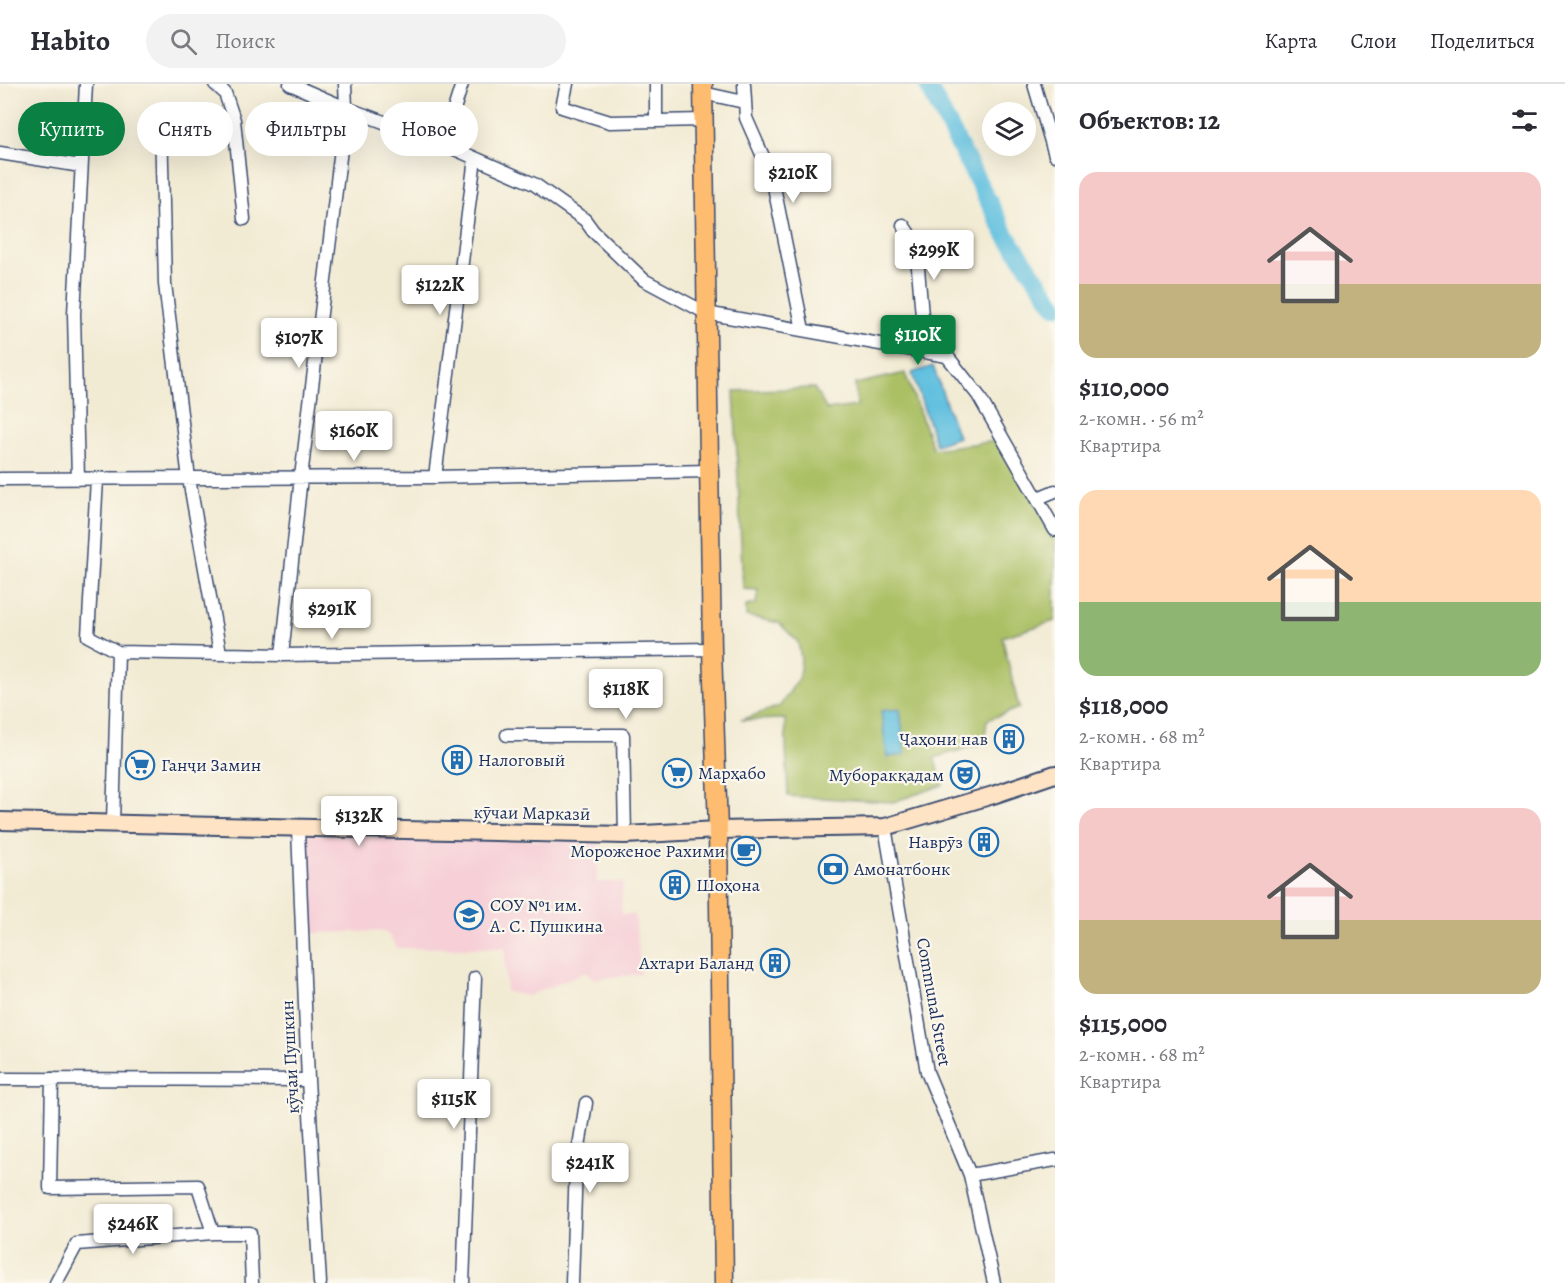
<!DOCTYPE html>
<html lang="ru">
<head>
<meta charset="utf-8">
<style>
  :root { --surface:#fff; --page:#f2f2f3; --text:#2b2b33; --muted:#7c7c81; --line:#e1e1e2; --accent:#0b8043 }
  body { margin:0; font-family:Alegreya,serif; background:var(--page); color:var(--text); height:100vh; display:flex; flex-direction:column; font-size:22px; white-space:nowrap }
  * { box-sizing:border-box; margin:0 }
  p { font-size:20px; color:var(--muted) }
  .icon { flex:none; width:33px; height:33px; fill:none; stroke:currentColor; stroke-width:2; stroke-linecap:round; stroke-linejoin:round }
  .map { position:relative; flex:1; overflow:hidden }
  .drawer { display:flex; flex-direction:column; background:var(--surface); width:510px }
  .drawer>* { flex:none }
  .guide { position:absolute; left:18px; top:18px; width:570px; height:54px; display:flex; gap:12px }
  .tools { position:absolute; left:982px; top:18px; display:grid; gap:12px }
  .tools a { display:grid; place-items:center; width:54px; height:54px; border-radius:50%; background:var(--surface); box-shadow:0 6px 24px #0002; font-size:30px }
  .price { position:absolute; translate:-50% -51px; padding:0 14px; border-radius:6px; background:#fff; color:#222; font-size:20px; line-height:39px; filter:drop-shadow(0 2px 3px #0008) }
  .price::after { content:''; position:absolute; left:50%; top:36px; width:18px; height:14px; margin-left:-9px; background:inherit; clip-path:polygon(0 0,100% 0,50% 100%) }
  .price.current { background:var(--accent); color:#fff }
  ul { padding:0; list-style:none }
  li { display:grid; align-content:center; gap:12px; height:318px; padding:0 24px }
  li span { display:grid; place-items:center; height:186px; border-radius:18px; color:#555 }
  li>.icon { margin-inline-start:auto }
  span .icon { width:108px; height:108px; fill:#fffc; stroke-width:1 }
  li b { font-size:26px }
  h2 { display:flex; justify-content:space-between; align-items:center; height:72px; padding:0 24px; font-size:26px }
  .chip { padding:0 21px; border-radius:27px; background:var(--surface); box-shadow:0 6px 24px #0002; font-size:21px; line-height:54px }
  .chip.current { background:var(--accent); color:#fff }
  header { display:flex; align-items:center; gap:36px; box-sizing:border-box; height:84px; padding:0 30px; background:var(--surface); border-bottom:2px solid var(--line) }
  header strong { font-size:28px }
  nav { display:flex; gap:33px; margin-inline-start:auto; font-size:21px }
  .search { width:420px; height:54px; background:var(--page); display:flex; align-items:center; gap:15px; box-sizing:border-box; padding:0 21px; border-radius:33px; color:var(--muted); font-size:22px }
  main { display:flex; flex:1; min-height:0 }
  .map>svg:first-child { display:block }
  .built { fill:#f6cfd7 }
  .green { fill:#abc065; stroke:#637862; stroke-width:1.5 }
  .water { fill:#61c0df; stroke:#3e789e; stroke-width:1.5 }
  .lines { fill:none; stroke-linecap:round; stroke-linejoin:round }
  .river { stroke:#61c0df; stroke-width:18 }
  .minor-casing { stroke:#3b4b70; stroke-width:15 }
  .secondary-casing { stroke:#3b4b70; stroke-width:20 }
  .primary-casing { stroke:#3b4b70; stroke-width:21 }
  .minor { stroke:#fff; stroke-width:12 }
  .secondary { stroke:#fee4c5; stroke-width:16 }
  .primary { stroke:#fdbc6f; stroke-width:18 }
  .labels { text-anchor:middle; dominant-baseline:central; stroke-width:4.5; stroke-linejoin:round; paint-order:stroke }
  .poi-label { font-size:18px; fill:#1b2f5e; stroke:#fbf7ec; text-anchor:start }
  .street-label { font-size:18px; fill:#1b2f5e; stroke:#fbf7ec }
</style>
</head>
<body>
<header>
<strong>Habito</strong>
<div class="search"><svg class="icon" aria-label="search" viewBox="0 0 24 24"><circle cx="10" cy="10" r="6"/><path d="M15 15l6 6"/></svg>Поиск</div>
<nav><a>Карта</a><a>Слои</a><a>Поделиться</a></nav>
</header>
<main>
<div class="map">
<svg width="1055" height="1199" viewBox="0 0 1055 1199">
  <rect width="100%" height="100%" fill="#fbf7ec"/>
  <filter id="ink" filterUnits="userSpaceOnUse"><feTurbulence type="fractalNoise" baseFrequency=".0167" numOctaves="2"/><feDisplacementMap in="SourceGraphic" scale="12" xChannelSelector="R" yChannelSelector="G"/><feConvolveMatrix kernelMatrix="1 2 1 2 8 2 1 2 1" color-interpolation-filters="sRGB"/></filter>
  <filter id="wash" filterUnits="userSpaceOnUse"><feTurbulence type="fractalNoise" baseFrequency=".008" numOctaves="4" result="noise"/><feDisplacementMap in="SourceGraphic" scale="24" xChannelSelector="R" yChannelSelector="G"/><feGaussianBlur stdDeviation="1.35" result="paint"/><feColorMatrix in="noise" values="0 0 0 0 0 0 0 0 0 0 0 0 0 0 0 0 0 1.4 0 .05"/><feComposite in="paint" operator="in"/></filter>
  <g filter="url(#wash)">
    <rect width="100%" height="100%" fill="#f2ebd4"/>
    <!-- built -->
    <path class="built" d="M307,750l291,8 -1,40h26l-2,32 14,1 6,59 -47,5 -9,-7 -57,24 -22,-4 -1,-44h-108l-11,-17 -75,2z"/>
    <!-- green -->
    <path class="green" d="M905,289l28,76 71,-9 51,94v87l-53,16 17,71 -32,12 -3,23 -50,15 9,27 -50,17 -105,-6 -3,-77 -44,1 39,-14 19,-28 2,-20 -3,-16 -19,-19 -33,-7v-10l10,-2 2,-14 -15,-1 -9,-198 80,-3 13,22 30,-4 -2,-22z"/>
    <!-- water -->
    <path class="water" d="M933,282l25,71 -22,8 -24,-72z
      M900,625l5,46 -18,2 -6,-46z"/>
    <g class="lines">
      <!-- river -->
      <path class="river" d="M927,0l79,151 49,71"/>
    </g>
  </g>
  <g filter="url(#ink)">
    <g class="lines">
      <!-- minor casing -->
      <g class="minor-casing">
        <path id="minor" d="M215,0l10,9 9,27 10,99
          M290,0l56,24 97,36 91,40 51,36 8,11 51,49 62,33 241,43 31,39 77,135
          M567,0l-5,23 48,15 94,-2
          M656,0v37
          M744,0l2,34 26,59 31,153
          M1034,0l21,71
          M703,9l41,9
          M443,60l19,-60
          M0,69l81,13
          M903,141l13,19 9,108
          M435,393l40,-319
          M0,395l435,-2 274,-6
          M78,395l-4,-165 12,-230
          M97,395l-9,157 30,16 164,3 430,-6
          M1038,414l17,-7
          M220,569l-31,-174 -24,-195 -4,-160 73,-4
          M282,571l19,-178 45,-369 -1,-24
          M507,651h116l2,100
          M113,738l5,-170
          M885,743l42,245 43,103 24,108
          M298,745l10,251 12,203
          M0,995l308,1
          M52,995l-2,109 148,-2 15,47h37l2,50
          M970,1091l85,-15
          M56,1199l21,-39 136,-11
          M463,1199l12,-305
          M572,1199l4,-118 10,-62"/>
      </g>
      <!-- secondary casing -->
      <g class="secondary-casing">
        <path id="secondary" d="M0,737l625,14 93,-5 167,-3 108,-32 62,-21"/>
      </g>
      <!-- primary casing -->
      <g class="primary-casing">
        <path id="primary" d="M703,0l9,565 6,181 6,453"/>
      </g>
      <!-- minor -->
      <use href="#minor" class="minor"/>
      <!-- secondary -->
      <use href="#secondary" class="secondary"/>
      <!-- primary -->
      <use href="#primary" class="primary"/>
    </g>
  </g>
  <!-- icons -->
  <defs>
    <g id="building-ring" transform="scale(1.5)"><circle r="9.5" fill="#fbf7ec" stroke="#1f6fb2" stroke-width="1.5"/><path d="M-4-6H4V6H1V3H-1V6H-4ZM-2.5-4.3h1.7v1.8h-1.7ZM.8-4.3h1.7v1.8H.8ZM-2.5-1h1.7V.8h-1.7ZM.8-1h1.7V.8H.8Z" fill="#1f6fb2"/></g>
    <g id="supermarket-ring" transform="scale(1.5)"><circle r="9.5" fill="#fbf7ec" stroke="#1f6fb2" stroke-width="1.5"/><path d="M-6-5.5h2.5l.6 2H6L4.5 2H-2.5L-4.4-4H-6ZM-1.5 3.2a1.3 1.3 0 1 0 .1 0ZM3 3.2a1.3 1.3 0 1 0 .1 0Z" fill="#1f6fb2"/></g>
    <g id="theatre-ring" transform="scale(1.5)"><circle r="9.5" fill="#fbf7ec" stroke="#1f6fb2" stroke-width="1.5"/><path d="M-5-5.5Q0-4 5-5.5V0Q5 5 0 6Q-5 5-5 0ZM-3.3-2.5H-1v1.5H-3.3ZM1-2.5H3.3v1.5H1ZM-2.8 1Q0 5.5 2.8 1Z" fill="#1f6fb2"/></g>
    <g id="cafe-ring" transform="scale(1.5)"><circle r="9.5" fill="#fbf7ec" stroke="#1f6fb2" stroke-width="1.5"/><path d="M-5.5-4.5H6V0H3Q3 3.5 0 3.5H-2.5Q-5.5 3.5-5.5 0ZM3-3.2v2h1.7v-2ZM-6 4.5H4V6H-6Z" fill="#1f6fb2"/></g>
    <g id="bank-ring" transform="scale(1.5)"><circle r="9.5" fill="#fbf7ec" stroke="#1f6fb2" stroke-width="1.5"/><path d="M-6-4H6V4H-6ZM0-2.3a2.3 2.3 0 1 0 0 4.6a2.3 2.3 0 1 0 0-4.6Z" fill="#1f6fb2"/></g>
    <g id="school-ring" transform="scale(1.5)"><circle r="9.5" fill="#fbf7ec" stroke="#1f6fb2" stroke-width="1.5"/><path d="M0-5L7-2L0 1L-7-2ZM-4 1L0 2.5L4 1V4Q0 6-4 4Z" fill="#1f6fb2"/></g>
  </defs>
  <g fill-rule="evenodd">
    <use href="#building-ring" x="1009" y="655"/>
    <use href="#building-ring" x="457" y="676"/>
    <use href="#supermarket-ring" x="140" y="681"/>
    <use href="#supermarket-ring" x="677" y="689"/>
    <use href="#theatre-ring" x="965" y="691"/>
    <use href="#building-ring" x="984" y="758"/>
    <use href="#cafe-ring" x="746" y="767"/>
    <use href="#bank-ring" x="833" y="785"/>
    <use href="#building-ring" x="675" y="801"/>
    <use href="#school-ring" x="469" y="831"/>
    <use href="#building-ring" x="775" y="879"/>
  </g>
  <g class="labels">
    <!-- poi labels -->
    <g class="poi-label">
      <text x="988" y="655" text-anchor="end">Ҷаҳони нав</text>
      <text x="478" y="676">Налоговый</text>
      <text x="161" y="681">Ганҷи Замин</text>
      <text x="698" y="689">Марҳабо</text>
      <text x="944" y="691" text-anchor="end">Муборакқадам</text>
      <text x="963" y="758" text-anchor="end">Наврӯз</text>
      <text x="725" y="767" text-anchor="end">Мороженое Рахими</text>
      <text x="854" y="785">Амонатбонк</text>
      <text x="696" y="801">Шоҳона</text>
      <text x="490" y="821">СОУ №1 им.<tspan x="490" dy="21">А. С. Пушкина</tspan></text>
      <text x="754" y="879" text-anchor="end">Ахтари Баланд</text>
    </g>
    <!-- street labels -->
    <g class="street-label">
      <text transform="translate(532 729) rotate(1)">кӯчаи Марказӣ</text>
      <text transform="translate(934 918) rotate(80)">Communal Street</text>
      <text transform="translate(290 973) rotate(-93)">кӯчаи Пушкин</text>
    </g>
  </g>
</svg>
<div class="tools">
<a><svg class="icon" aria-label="layers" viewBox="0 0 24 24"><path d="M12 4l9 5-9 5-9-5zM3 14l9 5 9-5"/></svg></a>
</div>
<b class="price" style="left:793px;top:120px">$210K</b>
<b class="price" style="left:934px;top:197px">$299K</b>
<b class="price" style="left:440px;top:232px">$122K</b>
<b class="price current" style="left:918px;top:282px">$110K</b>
<b class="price" style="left:299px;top:285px">$107K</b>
<b class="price" style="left:354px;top:378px">$160K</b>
<b class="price" style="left:332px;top:556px">$291K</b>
<b class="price" style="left:626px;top:636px">$118K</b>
<b class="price" style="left:359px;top:763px">$132K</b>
<b class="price" style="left:454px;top:1046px">$115K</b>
<b class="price" style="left:590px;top:1110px">$241K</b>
<b class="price" style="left:133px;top:1171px">$246K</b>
<div class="guide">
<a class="chip current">Купить</a>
<a class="chip">Снять</a>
<a class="chip">Фильтры</a>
<a class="chip">Новое</a>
</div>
</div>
<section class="drawer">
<h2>Объектов: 12<svg class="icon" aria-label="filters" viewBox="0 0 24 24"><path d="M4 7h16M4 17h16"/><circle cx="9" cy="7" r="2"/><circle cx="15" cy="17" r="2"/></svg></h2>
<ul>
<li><span style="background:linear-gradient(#f6c9c9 60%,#c2b280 0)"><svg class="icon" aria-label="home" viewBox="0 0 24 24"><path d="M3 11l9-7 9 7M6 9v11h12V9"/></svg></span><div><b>$110,000</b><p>2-комн. · 56 m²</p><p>Квартира</p></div></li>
<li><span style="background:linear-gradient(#ffd9b3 60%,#8fb573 0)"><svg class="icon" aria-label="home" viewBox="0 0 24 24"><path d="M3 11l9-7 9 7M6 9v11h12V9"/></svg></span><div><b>$118,000</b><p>2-комн. · 68 m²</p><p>Квартира</p></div></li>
<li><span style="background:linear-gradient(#f6c9c9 60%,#c2b280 0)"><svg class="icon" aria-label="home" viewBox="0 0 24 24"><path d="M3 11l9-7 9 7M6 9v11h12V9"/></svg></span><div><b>$115,000</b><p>2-комн. · 68 m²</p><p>Квартира</p></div></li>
</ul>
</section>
</main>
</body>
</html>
